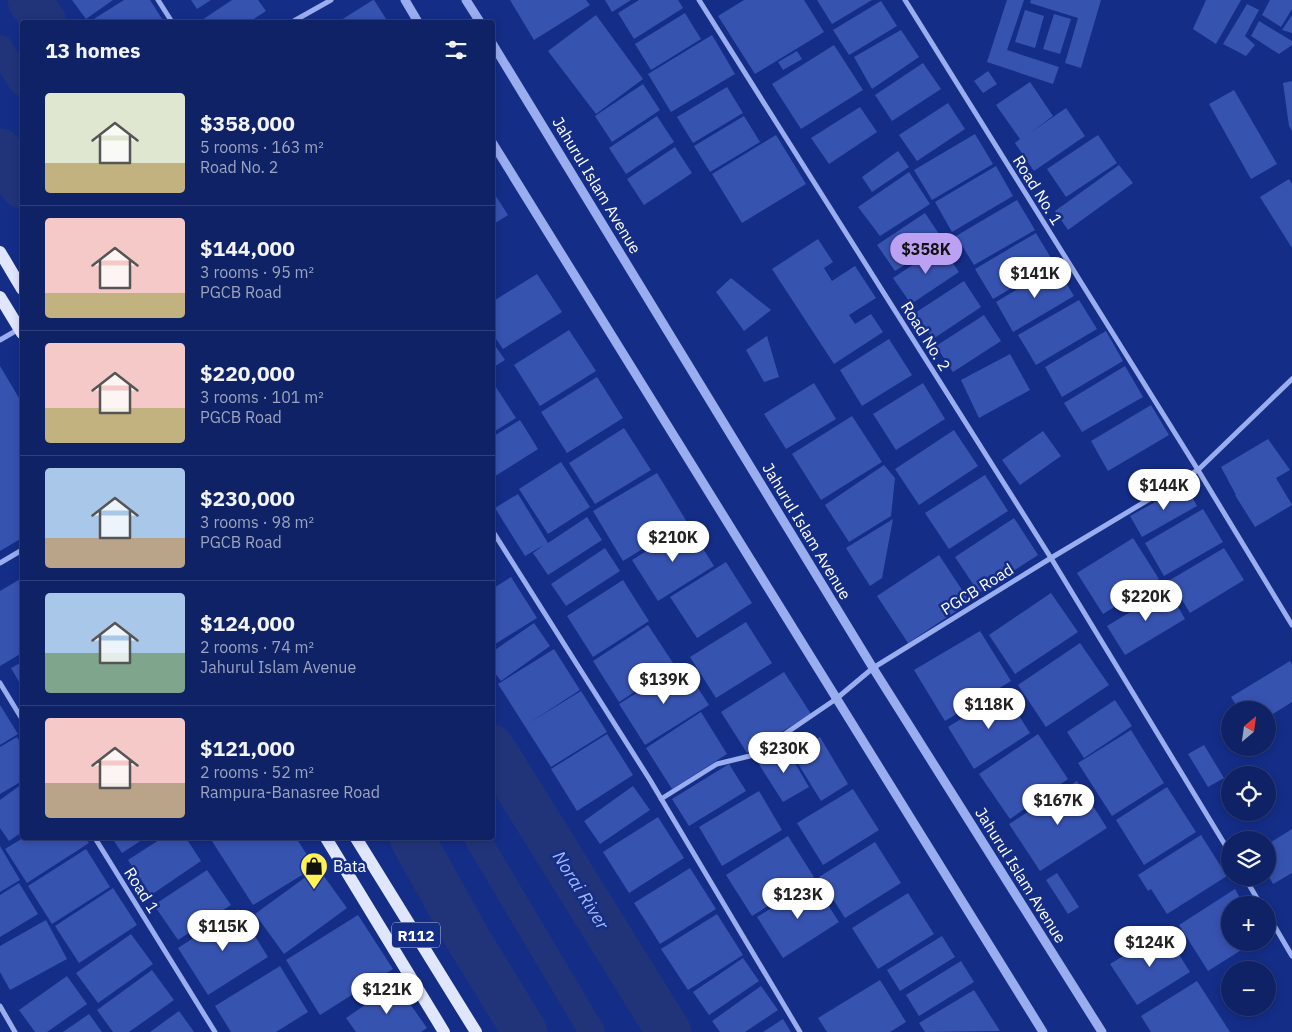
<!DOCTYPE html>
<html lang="en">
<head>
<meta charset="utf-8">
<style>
  :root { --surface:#0f2265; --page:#1d2f6e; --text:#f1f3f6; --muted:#9ba4bf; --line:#2f3f79; --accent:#bca0f2 }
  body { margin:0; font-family:"IBM Plex Sans",sans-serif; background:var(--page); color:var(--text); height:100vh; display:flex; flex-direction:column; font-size:19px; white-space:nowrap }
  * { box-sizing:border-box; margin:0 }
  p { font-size:16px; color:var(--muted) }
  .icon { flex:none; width:28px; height:28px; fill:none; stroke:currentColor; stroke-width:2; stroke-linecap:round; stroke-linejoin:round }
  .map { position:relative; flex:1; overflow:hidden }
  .details { position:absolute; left:20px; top:20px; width:475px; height:820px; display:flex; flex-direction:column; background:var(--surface); border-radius:5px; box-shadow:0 2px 8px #0003,0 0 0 1px var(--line) }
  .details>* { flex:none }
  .needle { width:32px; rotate:29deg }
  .fabs { position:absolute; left:1221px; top:701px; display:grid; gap:10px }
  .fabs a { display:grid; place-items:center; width:55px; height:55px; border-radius:50%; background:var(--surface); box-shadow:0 2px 8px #0003,0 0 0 1px var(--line); font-size:25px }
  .price { position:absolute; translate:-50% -42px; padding:0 11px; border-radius:18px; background:#fff; color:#222; font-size:16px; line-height:32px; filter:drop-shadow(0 1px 2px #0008) }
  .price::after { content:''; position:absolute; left:50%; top:30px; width:15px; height:11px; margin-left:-8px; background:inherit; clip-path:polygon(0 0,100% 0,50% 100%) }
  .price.active { background:var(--accent); color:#111 }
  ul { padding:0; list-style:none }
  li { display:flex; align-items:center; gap:15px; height:125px; padding:0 25px }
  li+li { border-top:1px solid var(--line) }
  li span { display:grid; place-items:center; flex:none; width:140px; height:100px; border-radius:5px; color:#555 }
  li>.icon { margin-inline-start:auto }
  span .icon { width:60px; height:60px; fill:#fffc; stroke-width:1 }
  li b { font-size:21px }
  h2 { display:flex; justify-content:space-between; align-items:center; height:60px; padding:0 25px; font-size:21px }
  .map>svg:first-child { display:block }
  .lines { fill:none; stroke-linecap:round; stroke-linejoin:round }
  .canal { stroke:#213479; stroke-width:26 }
  .river { stroke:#213479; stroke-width:45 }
  .building { fill:#3753b0 }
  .minor { stroke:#99adef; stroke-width:5 }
  .tertiary { stroke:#99adef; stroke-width:9 }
  .primary { stroke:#e1e6ff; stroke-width:12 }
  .labels { text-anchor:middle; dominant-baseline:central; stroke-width:5; stroke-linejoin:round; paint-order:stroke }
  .shield { fill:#142d87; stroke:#b8c0db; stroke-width:1 }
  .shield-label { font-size:15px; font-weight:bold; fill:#fff }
  .street-label { font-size:16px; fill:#fff; stroke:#142d87 }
  .poi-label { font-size:16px; fill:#fff; stroke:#142d87; text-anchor:start }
  .water-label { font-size:18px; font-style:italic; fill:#a4b8f7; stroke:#142d87 }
</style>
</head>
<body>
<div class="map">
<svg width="1292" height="1032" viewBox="0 0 1292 1032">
  <rect width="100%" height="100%" fill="#142d87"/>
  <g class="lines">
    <!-- canal -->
    <path class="canal" d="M0,48l22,35
      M477,838l115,194"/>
    <!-- river -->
    <path class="river" d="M30,0l14,22
      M0,151l22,35
      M492,747l177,285
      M412,838l56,101 57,93"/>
  </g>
  <!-- building -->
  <path class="building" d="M72,0h41l-27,19z
    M124,0h26l14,22h-75z
    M191,0h20l-14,9z
    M232,0h26l8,11 -17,11h-50z
    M374,0l14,22h-50l35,-22z
    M510,0h76l4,5 -56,35z
    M605,0h26l-19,12z
    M639,0h39l5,8 -49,31 -16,-26z
    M744,0h60l20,32 -69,42 -37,-58z
    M817,0h55l-40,24z
    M1007,0h17l-17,50 52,17 -6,17 -66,-22z
    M1031,0h70l-20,68 -16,-5 13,-45 -48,-15z
    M1206,0h35l-25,44 -23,-15z
    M1270,0h22v9l-11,18 -19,-12z
    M881,1l16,25 -48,29 -16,-25z
    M1247,4l12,6 -14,26 10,9 -9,11 -23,-12z
    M1025,10l19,6 -9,32 -20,-6z
    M685,13l16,26 -50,31 -16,-26z
    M1054,14l17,5 -11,35 -17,-5z
    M596,15l47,64 -47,35 -48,-63z
    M1292,15v18l-10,-3z
    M1259,21l33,20v4l-13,9 -28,-18z
    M901,30l18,27 -47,32 -18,-32z
    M712,35l23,39 -64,38 -23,-38z
    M834,45l29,45 -62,39 -29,-45z
    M797,51l5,8 -19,11 -5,-8z
    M923,63l18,26 -49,32 -17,-26z
    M988,71l9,13 -14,9 -9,-12z
    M1292,81v50l-3,-5 -6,-43z
    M1030,82l23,34 -23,17 36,-25 19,28 -51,35 -19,-28 5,-4 -24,-34z
    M643,84l17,26 -48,32 -17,-26z
    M727,87l16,26 -50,30 -16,-26z
    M1234,90l43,74 -26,15 -42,-75z
    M948,103l17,26 -48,32 -18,-26z
    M860,107l17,25 -48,32 -18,-26z
    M657,116l17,26 -48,32 -17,-26z
    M744,116l16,26 -50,30 -16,-26z
    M975,134l18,30 -61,36 -18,-30z
    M776,135l30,49 -64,39 -30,-49z
    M1098,135l19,28 -51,34 -19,-28z
    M675,147l17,26 -48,32 -17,-26z
    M898,151l11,16 -37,25 -10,-15z
    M1119,165l14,18 -65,47 -13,-19z
    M996,166l17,30 -61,36 -17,-30z
    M909,172l21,32 -50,32 -22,-29z
    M1289,179l3,5v64l-32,-51z
    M492,190l16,25 -16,10z
    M1017,200l18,30 -61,35 -18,-29z
    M925,213l18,27 -48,31 -18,-26z
    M1036,233l18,30 -61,36 -18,-30z
    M818,239l15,23 -9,6 8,13 23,-15 21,32 -27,17 6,9 16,-10 12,18 -49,32 -62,-95z
    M941,246l18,26 -48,32 -18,-26z
    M1056,266l18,30 -61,36 -17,-30z
    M537,274l25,38 -59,37 -11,-16v-31z
    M731,278l40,32 -27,21 -28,-39z
    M964,281l17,26 -48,32 -18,-26z
    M1079,300l18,29 -61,36 -18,-30z
    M984,315l17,26 -48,31 -17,-26z
    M569,330l27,41 -56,35 -26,-41z
    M1106,331l17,30 -61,36 -17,-30z
    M767,336l12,41 -15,5 -18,-32z
    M889,339l23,36 -50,31 -22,-36z
    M492,341l13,19 -13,8z
    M1010,354l20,36 -51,28 -18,-38z
    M0,366l22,37v135l-22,13z
    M1125,366l18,31 -61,35 -18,-29z
    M597,377l26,41 -56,35 -26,-41z
    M492,381l24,37 -24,15z
    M814,383l22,36 -50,30 -22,-35z
    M923,383l22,36 -49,31 -23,-36z
    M1151,405l18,30 -61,36 -17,-30z
    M852,416l30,46 -61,38 -29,-46z
    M520,420l18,29 -46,29v-41z
    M624,428l27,42 -56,34 -26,-41z
    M954,430l24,36 -59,39 -24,-36z
    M1043,431l18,25 -41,29 -18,-25z
    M1268,439l22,31 -14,8 16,27 -37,22 -20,-32h1l-15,-28z
    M561,462l29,45 -42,27 -29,-45z
    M884,465l11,13 -4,38 -42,26 -24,-37z
    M657,473l30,49 -64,39 -30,-50z
    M985,475l23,36 -59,38 -24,-36z
    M1186,485l11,21 -55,31 -12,-21z
    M518,494l30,49 39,-26 15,23 -54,35 -15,-22 11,-8 -19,11 -30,-48z
    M1203,509l20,33 -59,34 -19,-33z
    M1014,518l24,37 -59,38 -24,-36z
    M893,519l-11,59 -12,8 -24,-38z
    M688,525l26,41 -56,35 -26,-41z
    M1133,538l26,41 -56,35 -26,-41z
    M605,548l15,23 -54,35 -15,-22z
    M1224,548l20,32 -54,33 -20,-33z
    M939,555l31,47 -62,41 -31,-47z
    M726,562l26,41 -55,35 -27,-41z
    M511,577l26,41 -45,28v-57z
    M22,578v75l-22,13v-75z
    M623,580l26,41 -56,36 -26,-41z
    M1168,589l17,30 -60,36 -18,-29z
    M1051,593l27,39 -63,42 -26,-39z
    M746,622l26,41 -56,35 -26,-41z
    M534,623l16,23 -49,35 -9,-12v-17z
    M648,625l27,41 -56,36 -26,-41z
    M980,631l31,50 -66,40 -31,-51z
    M1080,643l29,42 -63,42 -28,-42z
    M554,649l26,41 -51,33 52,-32 26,41 -56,35 -53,-83z
    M1290,661l2,4v37l-24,15v-7h-29l-8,-13z
    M22,662v25l-11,-19z
    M682,664l27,41 -64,40 -26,-41z
    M784,672l27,42 -64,39 -26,-41z
    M1004,692l26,41 -56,36 -26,-42z
    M1115,700l17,26 -48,32 -17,-26z
    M0,705l18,29 -18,11z
    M701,712l26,42 -55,35 -26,-41z
    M1131,730l33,53 -52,33 -34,-53z
    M607,734l26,41 -56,36 -26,-42z
    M1038,734l30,45 -58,40 -31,-45z
    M17,737l5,9v35l-22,13v-47z
    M820,737l28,47 -27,17 -29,-47z
    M1204,745l20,33 -16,9 -20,-33z
    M785,746l24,41 -26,15 -25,-39z
    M729,764l17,27 -57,35 -17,-27z
    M1077,781l30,47 -67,43 -31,-47z
    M22,784v48l-13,9 -9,-13v-28z
    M633,786l17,24 -50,34 -16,-23z
    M1167,787l29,45 -52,33 -28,-45z
    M853,789l26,41 -56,35 -26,-42z
    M759,791l23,39 -60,36 -23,-39z
    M658,817l26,41 -55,35 -26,-41z
    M1292,829v44l-19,11 -5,-9v-31z
    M1201,835l26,41 -60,38 -16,-25 -3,2 -10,-16z
    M788,836l26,41 -62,39 -26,-41z
    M23,838h62l4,5 -62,40 -22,-34z
    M112,838h33l-23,15z
    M162,838h24l15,23 -50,34 -23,-35z
    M210,838h86l19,29 -62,38z
    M875,842l26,41 -56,35 -26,-41z
    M0,846l20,34 -20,12z
    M86,849l24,38 -58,37 -24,-38z
    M318,868l29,40 -63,46 -29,-40z
    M690,868l26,41 -56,35 -26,-41z
    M207,870l24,35 -53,35 -24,-35z
    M1057,873l22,34 -11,7 -22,-34z
    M813,882l26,40 -56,36 -26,-41z
    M19,883l19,31 -38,23v-42z
    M113,888l24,37 -58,38 -24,-37z
    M1235,889l9,16h-14v37h24l-46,29 -29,-46z
    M908,893l26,41 -56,35 -26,-41z
    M238,909l30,48 -60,38 -30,-47z
    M717,914l26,41 -55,35 -27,-41z
    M358,915l35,54 -73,46 -34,-55z
    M46,920l21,39 -57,31 -10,-18v-26z
    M1164,931l26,41 -53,33 -27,-41z
    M131,934l22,30 -55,39 -22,-30z
    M942,936l13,21 -55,34 -13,-21z
    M743,958l16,23 -50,34 -16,-23z
    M961,961l13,21 -55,34 -13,-21z
    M280,966l28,46 -32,20h-45l-16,-26z
    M152,970l22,30 -45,32h-16l-16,-22z
    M67,976l20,28 -40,28h-12l-16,-22z
    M880,980l26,42 -16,10h-63l-9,-14z
    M1197,981l33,51h-79l-10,-16z
    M396,984l31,44 -6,4h-65l-10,-14z
    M761,986l17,24 -33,22h-25l-8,-11z
    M974,990l26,41 -75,1 -6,-9z
    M179,1011l15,21h-44z
    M89,1014l13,18h-39z
    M783,1019l8,13h-28z"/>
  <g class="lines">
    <!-- minor -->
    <path class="minor" d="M158,0l14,22
      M699,0l352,558 179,295
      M905,0l293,470 94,155
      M292,22l39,-22
      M0,340l19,-11
      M492,530l158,250 150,252
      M0,563l22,-13
      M0,683l22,36
      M661,799l56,-35 37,-9 82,-56 37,-31 178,-110 147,-88 94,-91
      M95,838l120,194
      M1245,878l16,27
      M1268,915l24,41
      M0,1006l15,26"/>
    <!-- tertiary -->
    <path class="tertiary" d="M405,0l13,22
      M466,0l14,22
      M492,43l381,625 229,364
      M492,142l551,890"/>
    <!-- primary -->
    <path class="primary" d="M0,252l22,37
      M0,297l22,36
      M326,838l118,194
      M356,838l120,194"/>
  </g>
  <!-- icons -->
  <defs>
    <g id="shop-pin" transform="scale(1.4375)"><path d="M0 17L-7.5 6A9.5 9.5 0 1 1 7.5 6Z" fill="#fff257" stroke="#142d87"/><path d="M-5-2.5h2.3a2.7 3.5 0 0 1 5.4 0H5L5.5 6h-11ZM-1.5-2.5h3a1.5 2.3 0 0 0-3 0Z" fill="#111"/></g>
  </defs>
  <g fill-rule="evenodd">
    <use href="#shop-pin" x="314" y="866"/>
  </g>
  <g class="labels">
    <!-- shield labels -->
    <rect class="shield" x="392" y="922.5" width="48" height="25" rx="4"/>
    <g class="shield-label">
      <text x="416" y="935">R112</text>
    </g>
    <!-- street labels -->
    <g class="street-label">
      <text transform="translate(597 185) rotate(59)">Jahurul Islam Avenue</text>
      <text transform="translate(1038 190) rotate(58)">Road No. 1</text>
      <text transform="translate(926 336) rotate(58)">Road No. 2</text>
      <text transform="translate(807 531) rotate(59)">Jahurul Islam Avenue</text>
      <text transform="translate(977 589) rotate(-32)">PGCB Road</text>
      <text transform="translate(1021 875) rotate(58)">Jahurul Islam Avenue</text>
      <text transform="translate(142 890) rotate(58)">Road 1</text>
    </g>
    <!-- poi labels -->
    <g class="poi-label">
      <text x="333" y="866">Bata</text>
    </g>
    <!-- water labels -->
    <g class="water-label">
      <text transform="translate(581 890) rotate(58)">Norai River</text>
    </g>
  </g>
</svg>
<div class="fabs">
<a><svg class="needle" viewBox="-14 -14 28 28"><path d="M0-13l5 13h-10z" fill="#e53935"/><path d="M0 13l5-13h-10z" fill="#9ba4bf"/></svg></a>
<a><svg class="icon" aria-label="locate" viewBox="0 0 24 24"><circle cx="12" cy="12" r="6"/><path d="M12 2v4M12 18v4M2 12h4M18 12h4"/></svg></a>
<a><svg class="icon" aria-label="layers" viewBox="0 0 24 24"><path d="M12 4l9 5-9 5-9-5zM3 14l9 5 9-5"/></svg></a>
<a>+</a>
<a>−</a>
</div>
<b class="price active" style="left:926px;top:275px">$358K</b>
<b class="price" style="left:1035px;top:299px">$141K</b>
<b class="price" style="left:1164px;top:511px">$144K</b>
<b class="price" style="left:673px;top:563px">$210K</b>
<b class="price" style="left:1146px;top:622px">$220K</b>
<b class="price" style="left:664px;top:705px">$139K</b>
<b class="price" style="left:989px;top:730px">$118K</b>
<b class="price" style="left:784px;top:774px">$230K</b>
<b class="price" style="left:1058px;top:826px">$167K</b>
<b class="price" style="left:798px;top:920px">$123K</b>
<b class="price" style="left:223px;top:952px">$115K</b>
<b class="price" style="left:1150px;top:968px">$124K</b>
<b class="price" style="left:387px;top:1015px">$121K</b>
<section class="details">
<h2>13 homes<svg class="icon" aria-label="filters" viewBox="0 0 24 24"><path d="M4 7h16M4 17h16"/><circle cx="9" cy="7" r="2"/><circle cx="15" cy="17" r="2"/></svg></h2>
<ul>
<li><span style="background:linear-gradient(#dfe7d0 70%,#c2b280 0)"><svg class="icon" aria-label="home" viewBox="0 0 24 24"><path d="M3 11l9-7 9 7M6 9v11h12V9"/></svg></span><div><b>$358,000</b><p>5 rooms · 163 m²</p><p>Road No. 2</p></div></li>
<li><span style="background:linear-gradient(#f6c9c9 75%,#c2b280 0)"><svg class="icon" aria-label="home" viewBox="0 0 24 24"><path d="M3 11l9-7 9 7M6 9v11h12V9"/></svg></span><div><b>$144,000</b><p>3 rooms · 95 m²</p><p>PGCB Road</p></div></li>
<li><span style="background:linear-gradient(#f6c9c9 65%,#c2b280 0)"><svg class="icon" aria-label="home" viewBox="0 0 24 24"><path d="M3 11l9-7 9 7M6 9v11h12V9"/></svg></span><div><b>$220,000</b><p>3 rooms · 101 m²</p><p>PGCB Road</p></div></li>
<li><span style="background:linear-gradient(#a9c7e8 70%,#b9a48a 0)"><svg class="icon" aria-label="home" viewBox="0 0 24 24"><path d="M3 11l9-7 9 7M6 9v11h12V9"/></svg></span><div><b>$230,000</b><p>3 rooms · 98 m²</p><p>PGCB Road</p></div></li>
<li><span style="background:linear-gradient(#a9c7e8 60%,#7fa58c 0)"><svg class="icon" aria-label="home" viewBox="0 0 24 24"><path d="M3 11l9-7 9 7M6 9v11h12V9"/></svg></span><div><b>$124,000</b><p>2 rooms · 74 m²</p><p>Jahurul Islam Avenue</p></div></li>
<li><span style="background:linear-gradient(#f6c9c9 65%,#b9a48a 0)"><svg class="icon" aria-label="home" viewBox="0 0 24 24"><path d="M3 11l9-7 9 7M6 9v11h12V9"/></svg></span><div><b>$121,000</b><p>2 rooms · 52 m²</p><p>Rampura-Banasree Road</p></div></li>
</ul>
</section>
</div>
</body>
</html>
